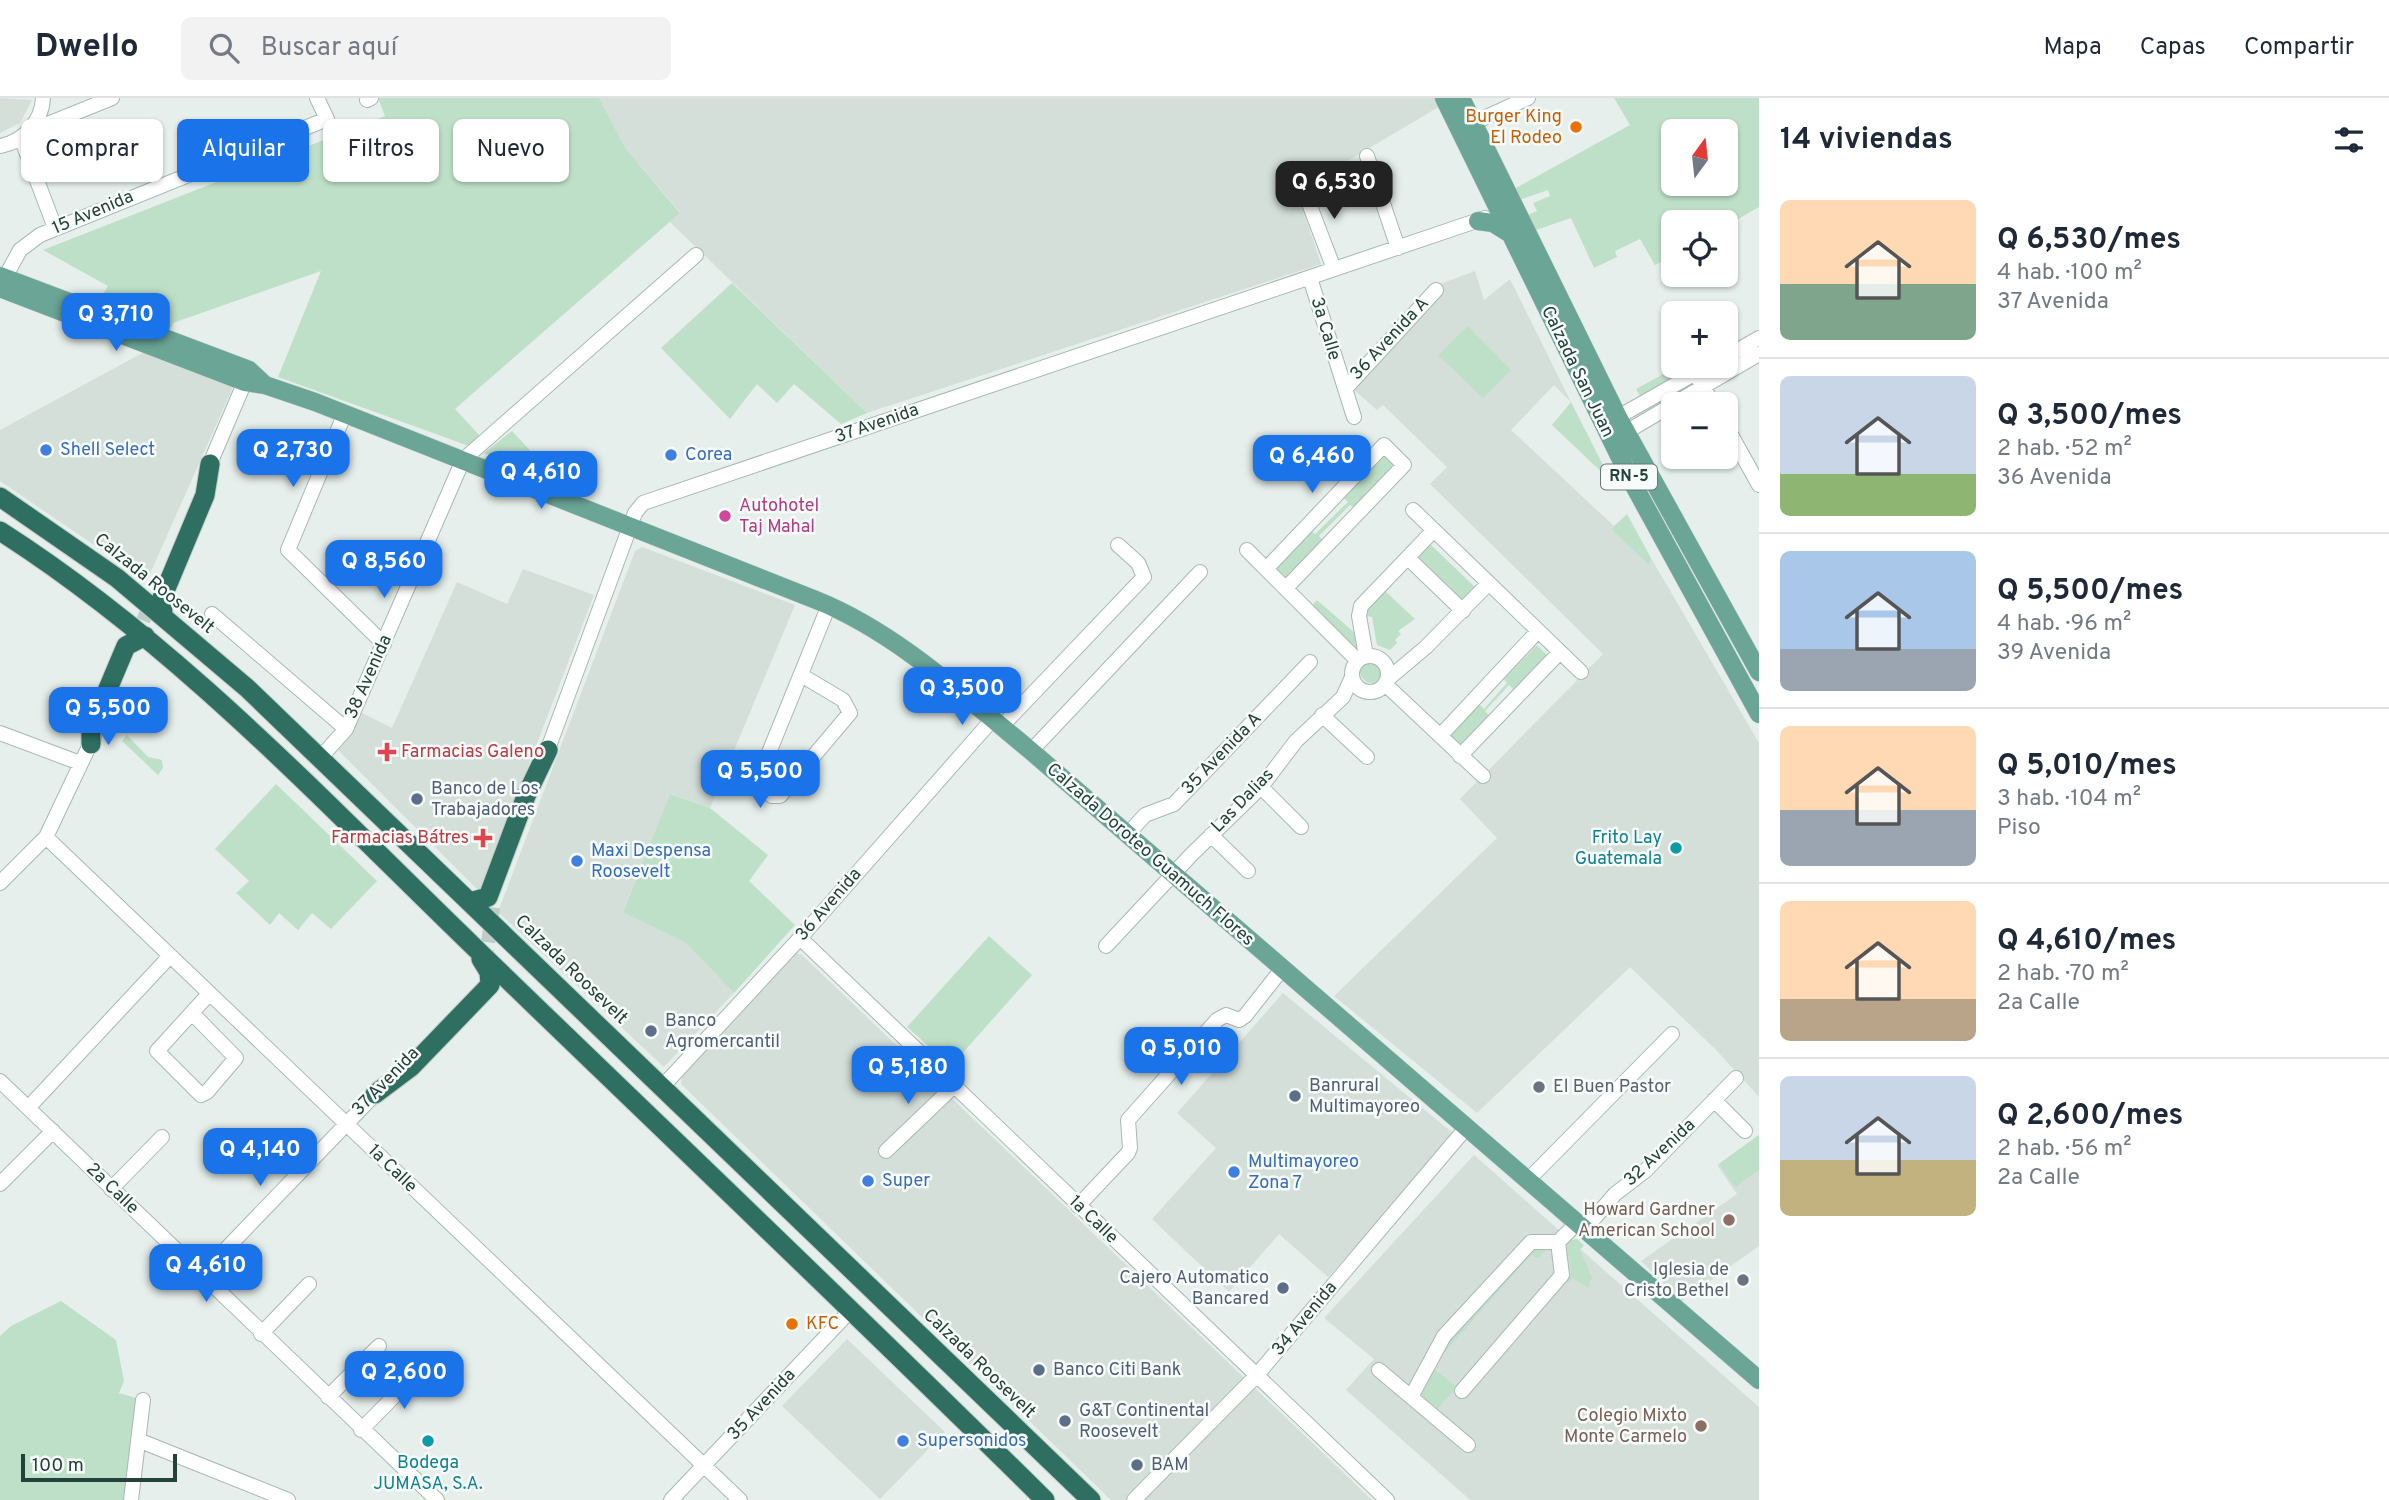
<!DOCTYPE html>
<html lang="es">
<head>
<meta charset="utf-8">
<style>
  :root { --surface:#fff; --page:#f2f2f3; --text:#1f2937; --muted:#747a83; --line:#e0e1e3; --accent:#1a73e8 }
  body { margin:0; font-family:Overpass,sans-serif; background:var(--page); color:var(--text); height:100vh; display:flex; flex-direction:column; font-size:26px; white-space:nowrap }
  * { box-sizing:border-box; margin:0 }
  p { font-size:23px; color:var(--muted) }
  .icon { flex:none; width:38px; height:38px; fill:none; stroke:currentColor; stroke-width:2; stroke-linecap:round; stroke-linejoin:round }
  .map { position:relative; flex:1; overflow:hidden }
  .panel { display:flex; flex-direction:column; background:var(--surface); width:630px }
  .panel>* { flex:none }
  .guide { position:absolute; left:21px; top:21px; width:665px; height:63px; display:flex; gap:14px }
  .needle { width:46px; rotate:15deg }
  .tools { position:absolute; left:1661px; top:21px; display:grid; gap:14px }
  .tools a { display:grid; place-items:center; width:77px; height:77px; border-radius:10px; background:var(--surface); box-shadow:0 2px 5px #0004; font-size:35px }
  .scale { position:absolute; left:21px; bottom:18px; width:156px; box-sizing:border-box; padding-left:7px; border:4px solid #24423a; border-top:0; font-size:19px; line-height:24px; white-space:nowrap; color:#24423a; -webkit-text-stroke:5px #f7fbf9; paint-order:stroke }
  .price { position:absolute; translate:-50% -60px; padding:0 16px; border-radius:14px; background:var(--accent); color:#fff; font-size:23px; line-height:46px; filter:drop-shadow(0 2px 4px #0008) }
  .price::after { content:''; position:absolute; left:50%; top:42px; width:21px; height:16px; margin-left:-10px; background:inherit; clip-path:polygon(0 0,100% 0,50% 100%) }
  .price.on { background:#222; color:#fff }
  ul { padding:0; list-style:none }
  li { display:flex; align-items:center; gap:21px; height:175px; padding:0 21px }
  li+li { border-top:2px solid var(--line) }
  li span { display:grid; place-items:center; flex:none; width:196px; height:140px; border-radius:10px; color:#555 }
  li>.icon { margin-inline-start:auto }
  span .icon { width:84px; height:84px; fill:#fffc; stroke-width:1 }
  li b { font-size:30px }
  h2 { display:flex; justify-content:space-between; align-items:center; height:84px; padding:0 21px; font-size:30px }
  .chip { padding:0 24px; border-radius:10px; background:var(--surface); box-shadow:0 2px 5px #0004; font-size:24px; line-height:63px }
  .chip.on { background:var(--accent); color:#fff }
  header { display:flex; align-items:center; gap:42px; box-sizing:border-box; height:98px; padding:0 35px; background:var(--surface); border-bottom:2px solid var(--line) }
  header strong { font-size:33px }
  nav { display:flex; gap:38px; margin-inline-start:auto; font-size:24px }
  .search { width:490px; height:63px; background:var(--page); display:flex; align-items:center; gap:18px; box-sizing:border-box; padding:0 24px; border-radius:10px; color:var(--muted); font-size:26px }
  main { display:flex; flex:1; min-height:0 }
  .map>svg:first-child { display:block }
  .built { fill:#d4dfda }
  .green { fill:#bfe0c8; fill-rule:evenodd }
  .lines { fill:none; stroke-linecap:round; stroke-linejoin:round }
  .minor-tunnel { stroke:#bfccc8; stroke-width:14; stroke-dasharray:14 7; stroke-linecap:butt }
  .minor-casing { stroke:#a8b8b2; stroke-width:16 }
  .major-casing { stroke:#c2cac8; stroke-width:19 }
  .highway-casing { stroke:#c2cac8; stroke-width:21 }
  .minor { stroke:#fff; stroke-width:14 }
  .major { stroke:#6aa596; stroke-width:18 }
  .highway { stroke:#2f6f62; stroke-width:19 }
  .food-dot { fill:#e8710a; stroke:#f7fbf9; stroke-width:2.5 }
  .shop-dot { fill:#3f7fe0; stroke:#f7fbf9; stroke-width:2.5 }
  .hotel-dot { fill:#d1479c; stroke:#f7fbf9; stroke-width:2.5 }
  .health-dot { fill:#e0444e; stroke:#f7fbf9; stroke-width:2.5 }
  .service-dot { fill:#5c6f8a; stroke:#f7fbf9; stroke-width:2.5 }
  .culture-dot { fill:#0f9aa8; stroke:#f7fbf9; stroke-width:2.5 }
  .worship-dot { fill:#6b7280; stroke:#f7fbf9; stroke-width:2.5 }
  .education-dot { fill:#8d6e63; stroke:#f7fbf9; stroke-width:2.5 }
  .labels { text-anchor:middle; dominant-baseline:central; stroke-width:5; stroke-linejoin:round; paint-order:stroke }
  .shield { fill:#f7fbf9; stroke:#637a73; stroke-width:2 }
  .shield-label { font-size:16px; font-weight:bold; fill:#24423a }
  .food-label { font-size:18px; fill:#c56008; stroke:#f7fbf9; text-anchor:end }
  .street-label { font-size:18px; fill:#24423a; stroke:#f7fbf9 }
  .shop-label { font-size:18px; fill:#366cbe; stroke:#f7fbf9; text-anchor:start }
  .hotel-label { font-size:18px; fill:#b23c85; stroke:#f7fbf9; text-anchor:start }
  .health-label { font-size:18px; fill:#be3a42; stroke:#f7fbf9; text-anchor:start }
  .service-label { font-size:18px; fill:#4e5e75; stroke:#f7fbf9; text-anchor:start }
  .culture-label { font-size:18px; fill:#0d838f; stroke:#f7fbf9; text-anchor:end }
  .worship-label { font-size:18px; fill:#5b616d; stroke:#f7fbf9; text-anchor:start }
  .education-label { font-size:18px; fill:#785e54; stroke:#f7fbf9; text-anchor:end }
</style>
</head>
<body>
<header>
<strong>Dwello</strong>
<div class="search"><svg class="icon" aria-label="search" viewBox="0 0 24 24"><circle cx="10" cy="10" r="6"/><path d="M15 15l6 6"/></svg>Buscar aquí</div>
<nav><a>Mapa</a><a>Capas</a><a>Compartir</a></nav>
</header>
<main>
<div class="map">
<svg width="1759" height="1402" viewBox="0 0 1759 1402">
  <rect width="100%" height="100%" fill="#e6efeb"/>
  <!-- built -->
  <path class="built" d="M0,0l32,2 -12,23 -20,10z
    M599,0h839l4,7 -145,86 24,73 -454,149 -198,-192 11,-9 -54,-63z
    M1475,173l9,29 26,-21 61,123 -17,-17 -43,45 103,96 -3,2 38,36 2,-6 108,185v354l-43,-47 -86,-83 -153,146 -143,-117 163,-158 -37,-39 143,-145 -173,-170 17,-17 -64,-62 -6,5 -32,-28 87,-95z
    M148,252l85,37 -84,189 -8,1 -141,-96v-51z
    M642,449l153,58 -85,203 -39,-14 -48,117 63,32 48,50 -70,74 -166,-155 137,-361z
    M523,471l71,26 -114,297 -154,-154 32,-27 34,17 65,-146 50,22z
    M797,855l5,2 570,545h-261l-430,-416 1,-8z
    M1283,895l172,142 -127,142 -49,-43 -50,58 -77,-73 64,-71 -39,-35z
    M1759,1037v111l-77,55 -41,-40 96,-67 -20,-29z
    M1474,1057l285,252v93h-289l-124,-110 28,-31 -50,-41z
    M847,1241l98,93 -65,67 -98,-93z"/>
  <!-- green -->
  <path class="green" d="M378,0h221l27,51 54,64 -225,196 26,28 -12,9 -191,-69 43,-106 -148,52 -3,8 -73,-27 11,-18 -65,-36 342,-134z
    M1614,0h145v109l-33,19v-4h-53v33l-18,10 -15,-26 -25,12 2,6 -23,11 -23,-50 -38,13 -7,-15 11,-5 -4,-8 17,-7 -2,-6 -29,10 -5,-11 116,-64zM1673,33h53v53h-53z
    M732,185l135,130 -26,11 -47,-40 -17,19 -20,-19 -27,35 -69,-71z
    M1468,228l43,44 -28,28 -45,-43z
    M1676,269l4,7 -40,22 -4,-7z
    M1571,304l40,79 -59,-56z
    M512,333l26,28 -12,12 -42,-18z
    M1384,355l12,12 -40,44 -6,-4 -31,31 4,5 -38,40 -12,-11 37,-40 5,4 33,-32 -5,-5z
    M1627,416l24,44 -2,7 -38,-36z
    M1430,446l48,46 -15,15 -48,-45z
    M1384,492l31,29 -17,12 3,3 -6,6 2,3 -7,7 -13,-5 -5,-28 -6,-1 -1,-5z
    M1317,502l39,34 4,17 -5,1 -45,-45z
    M1537,547l11,11 -33,35 -6,-6 -24,26 5,5 -32,33 -12,-11 33,-34 5,5 23,-26 -3,-4z
    M1360 573a12 12 0 1 1 24 0a12 12 0 1 1-24 0Z
    M127,637l21,22 14,3 1,8 -5,7 -36,-34z
    M276,686l101,97 -46,48 -19,-16 -14,17 -19,-17 -9,12 -34,-32 13,-12 -34,-32z
    M670,696l40,14 58,47 -19,26 46,44 -61,68 -48,-50 -63,-31z
    M989,838l43,39 -81,91 -44,-39z
    M1759,1037v35l-24,17 -16,-23z
    M1577,1141l7,6 -4,5 12,27 -4,11 -15,-10 -6,5 4,-11 -4,-27 4,-5z
    M1544,1148l1,5 -7,7 -7,-3 -91,102 6,-14 82,-94z
    M61,1203l55,39 8,41 -5,12 24,7 -12,100h-131v-164l11,-10z
    M1434,1271l23,18 -23,26 -15,-15z"/>
  <g class="lines">
    <!-- minor-tunnel -->
    <path class="minor-tunnel" d="M135,542l18,-43
      M485,865l9,-61"/>
    <!-- minor casing -->
    <g class="minor-casing">
      <path id="minor" d="M367,2l4,-2
        M1473,25l55,-25
        M28,34l84,-34
        M21,40l34,90
        M0,48c23,-4 42,-24 43,-48
        M1367,58l31,92
        M1302,87l32,84
        M1310,180l44,139
        M1,187l19,-35 20,-15 287,-116 -10,-21
        M1726,259l33,-19
        M1699,282l14,24
        M1345,291l91,-99
        M345,315l-57,137 96,94
        M1618,319l90,-51
        M1726,328l33,59
        M1626,334l133,-78
        M206,375l43,-101
        M1413,412l168,162
        M1247,452l110,110
        M1408,460l55,53
        M1266,471l118,-124 20,20 -117,122
        M212,516l134,115
        M1352 576a18 18 0 1 1 36 0a18 18 0 1 1-36 0Z
        M1366,558l-7,-40 2,-10 73,-76
        M801,577l42,25 7,13 -70,83h-8l-12,-11 8,-30 61,-150
        M1388,581l38,-32 63,-64
        M1385,586l98,92
        M1322,617l45,42
        M1001,629l143,-150 -6,-14 -20,-18
        M0,635l80,30
        M1440,638l98,-105
        M1031,653l169,-179
        M1460,658l100,-104
        M321,659l25,-28 117,-269 233,-205
        M545,659l90,-244 8,-10 842,-285
        M1261,689l40,40
        M1127,737l18,-20 29,-11 136,-142
        M1211,737l37,36
        M46,739l694,663
        M0,785l46,-46 48,-101
        M800,840l587,562
        M1106,848l85,-91 70,-68 35,-46 47,-44 9,-20
        M192,915l44,45 -29,34 -6,3 -44,-44 52,-57
        M0,983l437,419
        M662,989l138,-149 192,-218
        M1714,1002l31,31
        M28,1010l142,-152
        M886,1053l68,-65
        M1528,1082l144,-146
        M0,1086l53,-53
        M111,1091l51,-52
        M1078,1108l50,-53 2,-5 -2,-28 89,-100 9,-5 13,5 6,-4 37,-47
        M1585,1131l30,-35 30,-23 91,-93
        M1558,1144l19,-19
        M201,1177l181,-188
        M261,1236l48,-50
        M1379,1272l89,75
        M1462,1293l100,-116 -4,-33
        M328,1299l51,-51
        M1411,1299l33,-61 87,-94h27
        M361,1332l60,-61
        M138,1342l150,60
        M131,1402l12,-100
        M671,1402l180,-190
        M1134,1402l122,-124 210,-248"/>
    </g>
    <!-- major casing -->
    <g class="major-casing">
      <path id="major" d="M1444,0l188,384 127,232
        M1461,0l157,319 141,255
        M1478,123l15,2 16,10
        M0,178l249,94 16,15
        M0,190l245,94 20,3 50,17 501,198c80,32 149,97 215,151l728,629"/>
    </g>
    <!-- highway casing -->
    <g class="highway-casing">
      <path id="highway" d="M0,399l117,81 130,110 844,812
        M0,433c177,113 323,270 473,415 191,185 383,367 572,554
        M163,517l-1,-17 43,-103 5,-31
        M91,646v-15l35,-83 19,-10
        M470,804l18,-5 38,-101 22,-46
        M375,996l36,-27 79,-82 -1,-13 -8,-13"/>
    </g>
    <!-- minor -->
    <use href="#minor" class="minor"/>
    <!-- major -->
    <use href="#major" class="major"/>
    <!-- highway -->
    <use href="#highway" class="highway"/>
  </g>
  <!-- markers -->
  <g class="food-dot">
    <circle cx="1576" cy="29" r="7"/>
    <circle cx="792" cy="1226" r="7"/>
  </g>
  <g class="shop-dot">
    <circle cx="46" cy="352" r="7"/>
    <circle cx="671" cy="357" r="7"/>
    <circle cx="577" cy="763" r="7"/>
    <circle cx="1234" cy="1074" r="7"/>
    <circle cx="868" cy="1083" r="7"/>
    <circle cx="903" cy="1343" r="7"/>
  </g>
  <circle class="hotel-dot" cx="725" cy="418" r="7"/>
  <g class="health-dot">
    <path d="M383.5 643.5h7v7h7v7h-7v7h-7v-7h-7v-7h7z"/>
    <path d="M479.5 729.5h7v7h7v7h-7v7h-7v-7h-7v-7h7z"/>
  </g>
  <g class="service-dot">
    <circle cx="417" cy="701" r="7"/>
    <circle cx="651" cy="933" r="7"/>
    <circle cx="1295" cy="998" r="7"/>
    <circle cx="1283" cy="1190" r="7"/>
    <circle cx="1039" cy="1272" r="7"/>
    <circle cx="1065" cy="1323" r="7"/>
    <circle cx="1137" cy="1367" r="7"/>
  </g>
  <g class="culture-dot">
    <circle cx="1676" cy="750" r="7"/>
    <circle cx="428" cy="1343" r="7"/>
  </g>
  <g class="worship-dot">
    <circle cx="1539" cy="989" r="7"/>
    <circle cx="1743" cy="1182" r="7"/>
  </g>
  <g class="education-dot">
    <circle cx="1729" cy="1122" r="7"/>
    <circle cx="1701" cy="1328" r="7"/>
  </g>
  <g class="labels">
    <!-- shield labels -->
    <rect class="shield" x="1601" y="366.5" width="56" height="25" rx="5"/>
    <g class="shield-label">
      <text x="1629" y="379">RN-5</text>
    </g>
    <!-- food labels -->
    <g class="food-label">
      <text x="1562" y="19">Burger King<tspan x="1562" dy="21">El Rodeo</tspan></text>
      <text x="806" y="1226" text-anchor="start">KFC</text>
    </g>
    <!-- street labels -->
    <g class="street-label">
      <text transform="translate(93 115) rotate(-23)">15 Avenida</text>
      <text transform="translate(1325 231) rotate(73)">3a Calle</text>
      <text transform="translate(1390 241) rotate(-47)">36 Avenida A</text>
      <text transform="translate(1577 274) rotate(64)">Calzada San Juan</text>
      <text transform="translate(877 326) rotate(-19)">37 Avenida</text>
      <text transform="translate(154 486) rotate(39)">Calzada Roosevelt</text>
      <text transform="translate(369 579) rotate(-66)">38 Avenida</text>
      <text transform="translate(1222 656) rotate(-46)">35 Avenida A</text>
      <text transform="translate(1243 703) rotate(-46)">Las Dalias</text>
      <text transform="translate(1150 757) rotate(41)">Calzada Doroteo Guamuch Flores</text>
      <text transform="translate(829 807) rotate(-49)">36 Avenida</text>
      <text transform="translate(571 872) rotate(44)">Calzada Roosevelt</text>
      <text transform="translate(386 984) rotate(-46)">37 Avenida</text>
      <text transform="translate(1660 1055) rotate(-43)">32 Avenida</text>
      <text transform="translate(392 1071) rotate(44)">1a Calle</text>
      <text transform="translate(112 1091) rotate(44)">2a Calle</text>
      <text transform="translate(1093 1122) rotate(44)">1a Calle</text>
      <text transform="translate(1305 1221) rotate(-50)">34 Avenida</text>
      <text transform="translate(979 1266) rotate(44)">Calzada Roosevelt</text>
      <text transform="translate(762 1307) rotate(-47)">35 Avenida</text>
    </g>
    <!-- shop labels -->
    <g class="shop-label">
      <text x="60" y="352">Shell Select</text>
      <text x="685" y="357">Corea</text>
      <text x="591" y="753">Maxi Despensa<tspan x="591" dy="21">Roosevelt</tspan></text>
      <text x="1248" y="1064">Multimayoreo<tspan x="1248" dy="21">Zona 7</tspan></text>
      <text x="882" y="1083">Super</text>
      <text x="917" y="1343">Supersonidos</text>
    </g>
    <!-- hotel labels -->
    <g class="hotel-label">
      <text x="739" y="408">Autohotel<tspan x="739" dy="21">Taj Mahal</tspan></text>
    </g>
    <!-- health labels -->
    <g class="health-label">
      <text x="401" y="654">Farmacias Galeno</text>
      <text x="469" y="740" text-anchor="end">Farmacias Bátres</text>
    </g>
    <!-- service labels -->
    <g class="service-label">
      <text x="431" y="691">Banco de Los<tspan x="431" dy="21">Trabajadores</tspan></text>
      <text x="665" y="923">Banco<tspan x="665" dy="21">Agromercantil</tspan></text>
      <text x="1309" y="988">Banrural<tspan x="1309" dy="21">Multimayoreo</tspan></text>
      <text x="1269" y="1180" text-anchor="end">Cajero Automatico<tspan x="1269" dy="21">Bancared</tspan></text>
      <text x="1053" y="1272">Banco Citi Bank</text>
      <text x="1079" y="1313">G&amp;T Continental<tspan x="1079" dy="21">Roosevelt</tspan></text>
      <text x="1151" y="1367">BAM</text>
    </g>
    <!-- culture labels -->
    <g class="culture-label">
      <text x="1662" y="740">Frito Lay<tspan x="1662" dy="21">Guatemala</tspan></text>
      <text x="428" y="1365" text-anchor="middle">Bodega<tspan x="428" dy="21">JUMASA, S.A.</tspan></text>
    </g>
    <!-- worship labels -->
    <g class="worship-label">
      <text x="1553" y="989">El Buen Pastor</text>
      <text x="1729" y="1172" text-anchor="end">Iglesia de<tspan x="1729" dy="21">Cristo Bethel</tspan></text>
    </g>
    <!-- education labels -->
    <g class="education-label">
      <text x="1715" y="1112">Howard Gardner<tspan x="1715" dy="21">American School</tspan></text>
      <text x="1687" y="1318">Colegio Mixto<tspan x="1687" dy="21">Monte Carmelo</tspan></text>
    </g>
  </g>
</svg>
<div class="tools">
<a><svg class="needle" viewBox="-14 -14 28 28"><path d="M0-13l5 13h-10z" fill="#e53935"/><path d="M0 13l5-13h-10z" fill="#747a83"/></svg></a>
<a><svg class="icon" aria-label="locate" viewBox="0 0 24 24"><circle cx="12" cy="12" r="6"/><path d="M12 2v4M12 18v4M2 12h4M18 12h4"/></svg></a>
<a>+</a>
<a>−</a>
</div>
<div class="scale">100 m</div>
<b class="price on" style="left:1334px;top:123px">Q 6,530</b>
<b class="price" style="left:116px;top:255px">Q 3,710</b>
<b class="price" style="left:293px;top:391px">Q 2,730</b>
<b class="price" style="left:1312px;top:397px">Q 6,460</b>
<b class="price" style="left:541px;top:413px">Q 4,610</b>
<b class="price" style="left:384px;top:502px">Q 8,560</b>
<b class="price" style="left:962px;top:629px">Q 3,500</b>
<b class="price" style="left:108px;top:649px">Q 5,500</b>
<b class="price" style="left:760px;top:712px">Q 5,500</b>
<b class="price" style="left:1181px;top:989px">Q 5,010</b>
<b class="price" style="left:908px;top:1008px">Q 5,180</b>
<b class="price" style="left:260px;top:1090px">Q 4,140</b>
<b class="price" style="left:206px;top:1206px">Q 4,610</b>
<b class="price" style="left:404px;top:1313px">Q 2,600</b>
<div class="guide">
<a class="chip">Comprar</a>
<a class="chip on">Alquilar</a>
<a class="chip">Filtros</a>
<a class="chip">Nuevo</a>
</div>
</div>
<section class="panel">
<h2>14 viviendas<svg class="icon" aria-label="filters" viewBox="0 0 24 24"><path d="M4 7h16M4 17h16"/><circle cx="9" cy="7" r="2"/><circle cx="15" cy="17" r="2"/></svg></h2>
<ul>
<li><span style="background:linear-gradient(#ffd9b3 60%,#7fa58c 0)"><svg class="icon" aria-label="home" viewBox="0 0 24 24"><path d="M3 11l9-7 9 7M6 9v11h12V9"/></svg></span><div><b>Q 6,530/mes</b><p>4 hab. · 100 m²</p><p>37 Avenida</p></div></li>
<li><span style="background:linear-gradient(#c9d6e8 70%,#8fb573 0)"><svg class="icon" aria-label="home" viewBox="0 0 24 24"><path d="M3 11l9-7 9 7M6 9v11h12V9"/></svg></span><div><b>Q 3,500/mes</b><p>2 hab. · 52 m²</p><p>36 Avenida</p></div></li>
<li><span style="background:linear-gradient(#a9c7e8 70%,#9aa5b1 0)"><svg class="icon" aria-label="home" viewBox="0 0 24 24"><path d="M3 11l9-7 9 7M6 9v11h12V9"/></svg></span><div><b>Q 5,500/mes</b><p>4 hab. · 96 m²</p><p>39 Avenida</p></div></li>
<li><span style="background:linear-gradient(#ffd9b3 60%,#9aa5b1 0)"><svg class="icon" aria-label="home" viewBox="0 0 24 24"><path d="M3 11l9-7 9 7M6 9v11h12V9"/></svg></span><div><b>Q 5,010/mes</b><p>3 hab. · 104 m²</p><p>Piso</p></div></li>
<li><span style="background:linear-gradient(#ffd9b3 70%,#b9a48a 0)"><svg class="icon" aria-label="home" viewBox="0 0 24 24"><path d="M3 11l9-7 9 7M6 9v11h12V9"/></svg></span><div><b>Q 4,610/mes</b><p>2 hab. · 70 m²</p><p>2a Calle</p></div></li>
<li><span style="background:linear-gradient(#c9d6e8 60%,#c2b280 0)"><svg class="icon" aria-label="home" viewBox="0 0 24 24"><path d="M3 11l9-7 9 7M6 9v11h12V9"/></svg></span><div><b>Q 2,600/mes</b><p>2 hab. · 56 m²</p><p>2a Calle</p></div></li>
</ul>
</section>
</main>
</body>
</html>
